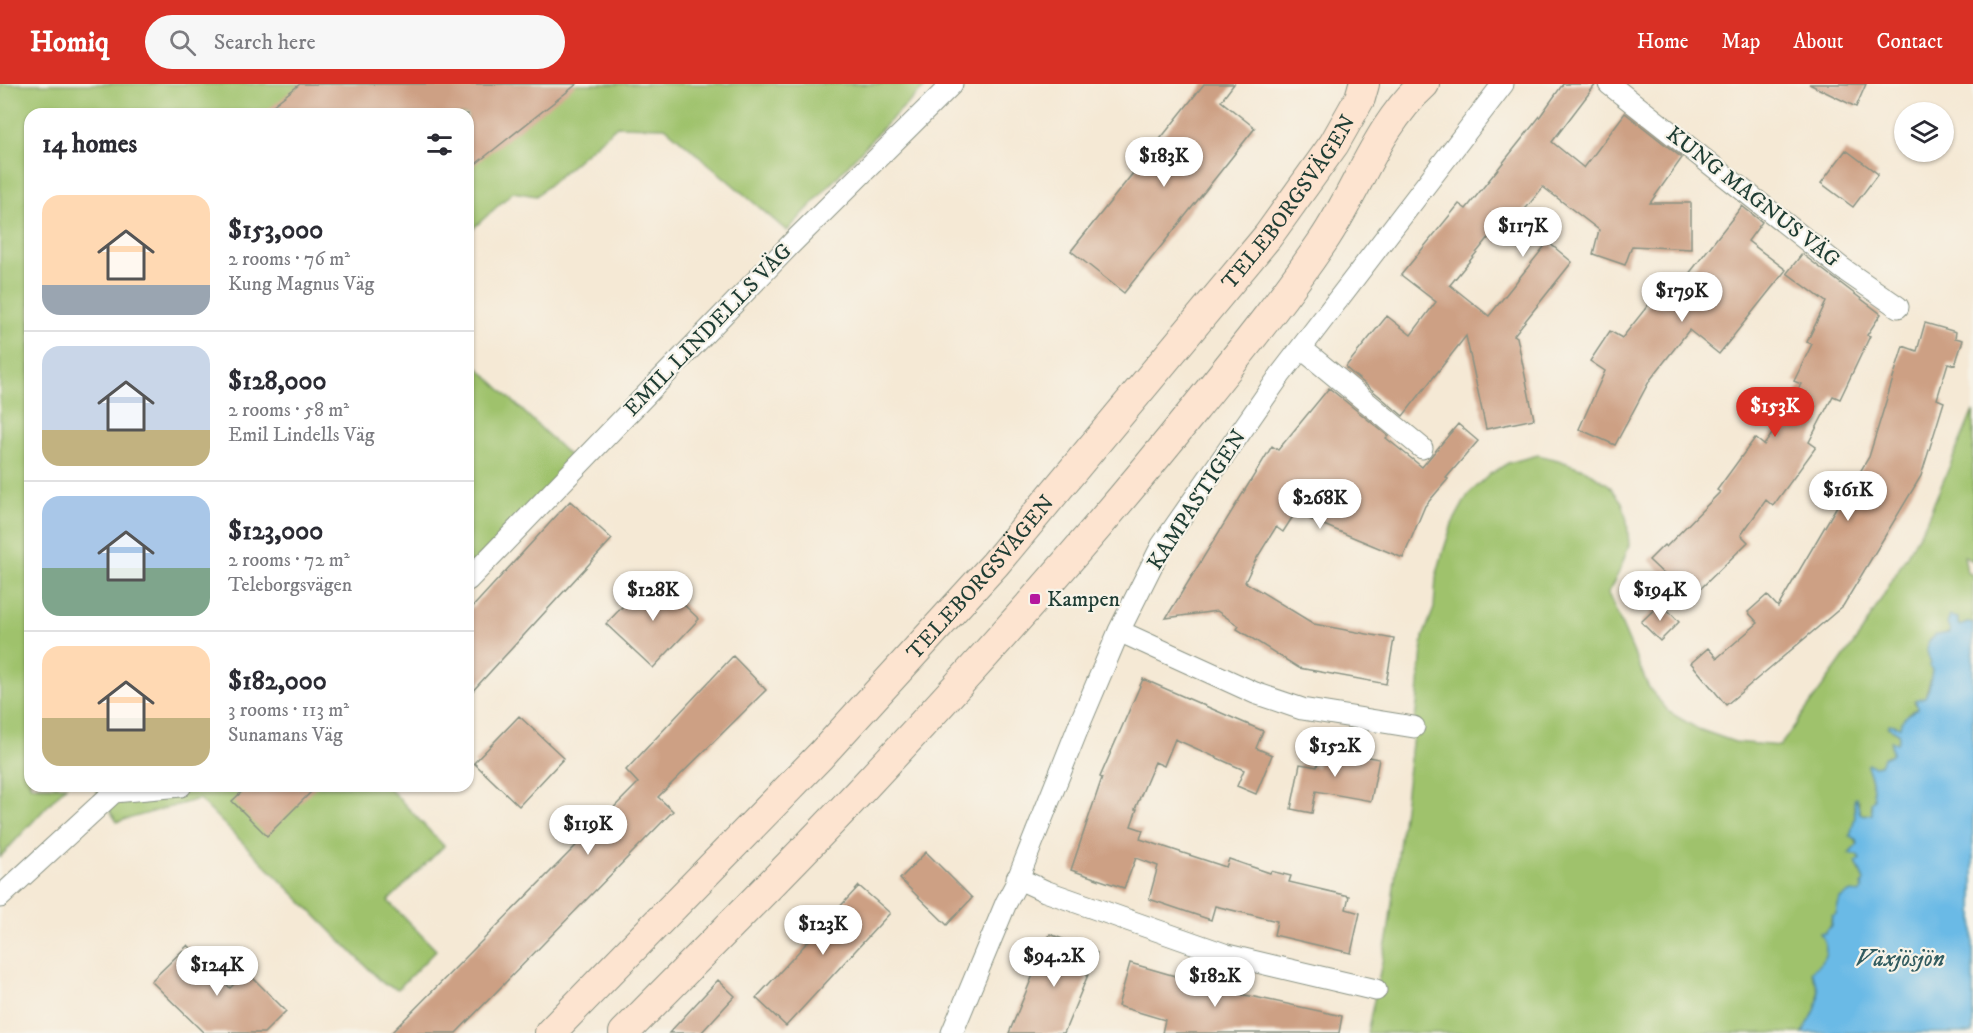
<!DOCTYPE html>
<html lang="en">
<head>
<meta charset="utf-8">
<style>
  :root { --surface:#fff; --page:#f7f7f7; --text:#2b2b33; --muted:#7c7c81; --line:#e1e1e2; --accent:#d93025 }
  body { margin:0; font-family:"IM FELL DW Pica",serif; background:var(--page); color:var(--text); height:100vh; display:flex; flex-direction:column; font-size:22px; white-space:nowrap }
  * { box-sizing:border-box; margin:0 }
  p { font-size:20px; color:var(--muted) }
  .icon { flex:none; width:33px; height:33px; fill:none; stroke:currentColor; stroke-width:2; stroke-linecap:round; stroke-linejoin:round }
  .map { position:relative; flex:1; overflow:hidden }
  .panel { position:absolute; left:24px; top:24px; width:450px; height:684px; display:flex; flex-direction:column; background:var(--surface); border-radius:18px; box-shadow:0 2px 4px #0004 }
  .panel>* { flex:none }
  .fabs { position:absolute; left:1894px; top:18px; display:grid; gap:12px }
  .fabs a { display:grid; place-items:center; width:60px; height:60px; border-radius:50%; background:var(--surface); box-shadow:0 2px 4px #0004; font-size:30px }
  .price { position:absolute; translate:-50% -51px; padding:0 14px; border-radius:21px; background:#fff; color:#222; font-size:20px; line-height:39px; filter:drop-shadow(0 2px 3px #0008) }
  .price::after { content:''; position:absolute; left:50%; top:36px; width:18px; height:14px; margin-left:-9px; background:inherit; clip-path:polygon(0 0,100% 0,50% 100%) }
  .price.active { background:var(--accent); color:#fff }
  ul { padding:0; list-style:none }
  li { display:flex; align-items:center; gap:18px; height:150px; padding:0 18px }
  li+li { border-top:2px solid var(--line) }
  li span { display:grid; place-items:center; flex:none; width:168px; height:120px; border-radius:18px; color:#555 }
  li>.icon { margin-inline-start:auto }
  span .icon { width:72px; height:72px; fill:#fffc; stroke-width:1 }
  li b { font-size:26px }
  h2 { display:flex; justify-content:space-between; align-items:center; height:72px; padding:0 18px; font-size:26px }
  header { display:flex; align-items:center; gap:36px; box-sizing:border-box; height:84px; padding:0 30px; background:var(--accent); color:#fff }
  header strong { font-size:28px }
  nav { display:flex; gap:33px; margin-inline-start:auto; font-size:21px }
  .search { width:420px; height:54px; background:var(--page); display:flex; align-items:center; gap:15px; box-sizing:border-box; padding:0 21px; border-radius:33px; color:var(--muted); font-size:22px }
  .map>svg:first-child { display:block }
  .green { fill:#9fc26c; stroke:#5f8050; stroke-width:1.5 }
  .water { fill:#6bbae6; stroke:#457c8d; stroke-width:1.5 }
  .building { fill:#cda084 }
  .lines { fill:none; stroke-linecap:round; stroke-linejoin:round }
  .street-casing { stroke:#8a9384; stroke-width:23 }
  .secondary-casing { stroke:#8a9384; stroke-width:32 }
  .street { stroke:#fff; stroke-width:21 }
  .secondary { stroke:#fde4d0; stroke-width:30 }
  .poi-dot { fill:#b5179e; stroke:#f7f3e8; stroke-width:2 }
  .labels { text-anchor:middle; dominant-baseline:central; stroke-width:4.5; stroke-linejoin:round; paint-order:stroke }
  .street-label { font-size:22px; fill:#1f3d34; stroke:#f7f3e8 }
  .poi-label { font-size:22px; fill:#1f3d34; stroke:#f7f3e8; text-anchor:start }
  .water-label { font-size:24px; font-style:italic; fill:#325c60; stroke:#f7f3e8 }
</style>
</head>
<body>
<header>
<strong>Homiq</strong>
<div class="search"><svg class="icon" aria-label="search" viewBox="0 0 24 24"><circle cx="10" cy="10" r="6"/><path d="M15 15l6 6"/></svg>Search here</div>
<nav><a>Home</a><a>Map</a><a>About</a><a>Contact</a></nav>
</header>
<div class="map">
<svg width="1973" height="949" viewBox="0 0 1973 949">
  <rect width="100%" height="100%" fill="#f7f3e8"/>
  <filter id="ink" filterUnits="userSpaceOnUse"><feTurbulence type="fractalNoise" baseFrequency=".0167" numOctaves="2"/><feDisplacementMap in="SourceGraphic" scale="12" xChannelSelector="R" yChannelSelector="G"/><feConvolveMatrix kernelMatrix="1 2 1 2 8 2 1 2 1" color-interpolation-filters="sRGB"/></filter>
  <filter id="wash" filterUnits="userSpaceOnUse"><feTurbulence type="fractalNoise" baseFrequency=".008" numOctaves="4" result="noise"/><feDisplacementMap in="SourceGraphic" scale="24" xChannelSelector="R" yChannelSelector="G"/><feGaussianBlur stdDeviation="1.35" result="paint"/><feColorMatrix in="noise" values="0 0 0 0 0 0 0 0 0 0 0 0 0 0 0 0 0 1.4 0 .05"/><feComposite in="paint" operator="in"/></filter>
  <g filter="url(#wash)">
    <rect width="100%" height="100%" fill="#f5e9d5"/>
    <!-- green -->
    <path class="green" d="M0,0h928l-41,39 -100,108 -122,-104 -48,-1 -81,70 -23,-4 -45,41v-119h-438v672h36l-66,71z
      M468,274l106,102 -106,111z
      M1973,327v150l-9,-5 3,16 6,3v48h-6l-6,3 -3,-2 -1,-4h-7v11l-1,2 -13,2 -8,7c0,10 3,16 4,25 1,11 -5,20 -7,30l-11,4 4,7 -9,5 -9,14h-12c9,5 14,5 9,16l-6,1 2,8 -2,3c-8,0 -7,5 -11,10l-12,4c3,10 6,19 6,30l-3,5 1,9 -2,3 -3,-2 -5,1 -4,-8 1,-6 -5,4 1,12 -4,18 7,9 -9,10 8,1 3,4 -3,6 7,15 -2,6 1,3 -3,4 -22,12 -2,10 -5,4v7l-5,4 -1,3h-4c10,18 5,28 -10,39 14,25 6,39 -9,61h-435l21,-99 30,-238 5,-59 11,-29 2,-31 7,-25 9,-28 16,-29 22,-21 18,-11 30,-8 20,5 28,10 23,15 13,17 5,19 2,24 -9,25 -12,23 41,95 20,24 29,17 37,13 45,4 82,-114 63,-108z
      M94,702h293l57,60 -56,55 48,49 -38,39 -14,-5 -185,-185 -82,23z"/>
    <!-- water -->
    <path class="water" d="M1950,532l8,2v6l3,2 6,-3h6v410h-171c14,-21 24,-36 9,-62 15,-10 20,-21 9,-38h5l1,-3 5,-4 1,-10 4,-2 4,-16 11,-6 9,1 3,-4 -1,-3 2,-6 -8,-18 4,-3 -3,-4 -8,-1 9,-10 -1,-4 -7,-4 5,-19 -1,-19 2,-1 4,16 4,3 8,-2 -1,-12 3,-3 -2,-19 -5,-14 2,-2 5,2 6,-1 3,-7 9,-4 -1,-13 6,2c5,-11 0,-11 -9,-16l1,-3 11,3c1,-10 11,-14 18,-19l-3,-8 10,-3 4,-9 3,-18 -3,-4 2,-2 -4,-13 1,-9 8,-7 13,-2 1,-2 -3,-7z"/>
    <g id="blocks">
      <!-- building -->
      <path class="building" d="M300,0h277l-109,86v-56h-206z
        M1204,0h30l-13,17 34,27 -131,165 -53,-42z
        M1563,0h33l-44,58 32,26 41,-55 57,45 -32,45h41v46l-59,-3 -7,19 -32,-11 6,-24 -56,-43 -45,56 -8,-7 -40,49 39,31 59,-74 24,20 -58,73 3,2 17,82 -48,10 -20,-93 -63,80 -57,-48 1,-3 40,-49 24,19 25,-33 -35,-27 58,-71 7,5 75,-94z
        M1809,0h57l-10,23z
        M1846,66l32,24 -25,33 -32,-24z
        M1742,122l20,16 -14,19 38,29 -67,84 -30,-24 -39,50 -35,65 -36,-16 26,-58 -15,-10 20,-30 12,7 31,-39 10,8z
        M1802,170l79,60 -14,21 3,1 -30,63 -7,-3 -24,46 7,5 -43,59 -7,-6 -25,35 7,7 -58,57 -41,-39 15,-15 2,2 54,-55 -3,-2 38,-52 9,7 37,-50 -5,-2 5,-9 -7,-3 18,-37 -5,-2 19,-40 -39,-29z
        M1925,239l31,9 -1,6 8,2 -8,25 -7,-2 -11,36 7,3 -23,74 -78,130 -117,99 -35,-42 17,-15 9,10 41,-35 -10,-11 19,-17 11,12 59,-101 12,-20 2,1 18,-30 34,-111 14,5z
        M1329,304l59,48 -2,2 36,29 36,-43 20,17 -32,37 2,1 -23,27 -22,52 -108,-45 -12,19 -7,-5 -21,34 -10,21 69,42 80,15 -8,45 -87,-16 -62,-39 2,-3 -22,-15 -51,7 106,-172 6,4z
        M570,417l42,38 -144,157v-84z
        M652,491l47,44 -46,49 -47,-44z
        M1661,519l18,19 -19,19 -19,-19z
        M733,572l33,34 -108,107 15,14 -217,222h-65l247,-250 -12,-13z
        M1143,595l120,52 -7,17 16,7 -16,39 -19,-8 7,-16 -69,-31 -11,27 -9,-4 -20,47h2l-6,17 12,4 -3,9 86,28 3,-8 41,14 1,-2 20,5 -2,6 60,14 -3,13 14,4 -9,40 -77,-18 3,-14 -62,-15 -4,14 -62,-21 9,-33 -22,-8 -12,30 -53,-18 31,-92 -2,-1z
        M519,632l45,42 -45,48 -45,-43z
        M1321,664l58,11 -8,42 -55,-10 -4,22 -21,-4 9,-45 17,3z
        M248,702h69l-50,50 -35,-35z
        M926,768l46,46 -25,27 -47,-46z
        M859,802l31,27 -104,113 -30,-28z
        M1050,850l47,19 -33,80h-55z
        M188,861l42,43 17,-16 39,39 -22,22h-60l-53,-52z
        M1130,879l52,15 30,12 38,6 92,20 -3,17h-177l3,-13 -47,-14z
        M718,896l17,16 -34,37h-32z"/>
    </g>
  </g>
  <g filter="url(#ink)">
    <use href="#blocks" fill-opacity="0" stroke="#8a9384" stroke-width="1.5"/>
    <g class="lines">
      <!-- street casing -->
      <g class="street-casing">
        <path id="street" d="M1609,0l234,185 55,38
          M1301,264l121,100
          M468,496l324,-337 160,-159
          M1119,547l136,62 47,16 112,18
          M1017,794l28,13 182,64 149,35
          M0,813l114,-105 67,-6
          M952,949l54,-130 9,-17 65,-163 39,-92 43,-86 119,-171 222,-290"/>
      </g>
      <!-- secondary casing -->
      <g class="secondary-casing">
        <g id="secondary">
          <path id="s1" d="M550,949l270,-277 175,-192 273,-328 66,-92 26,-46 4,-14"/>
          <path d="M624,949c80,-82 162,-162 240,-246 114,-122 226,-247 330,-377 44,-55 89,-110 129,-169 35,-51 54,-115 101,-157"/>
        </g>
      </g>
      <!-- street -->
      <use href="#street" class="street"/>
      <!-- secondary -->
      <use href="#secondary" class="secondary"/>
    </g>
  </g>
  <!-- markers -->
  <rect class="poi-dot" x="1029" y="509" width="12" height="12" rx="3"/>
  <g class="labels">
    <!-- street labels -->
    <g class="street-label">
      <text transform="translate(1753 113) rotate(38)">KUNG MAGNUS VÄG</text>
      <text stroke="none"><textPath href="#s1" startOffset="1113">TELEBORGSVÄGEN</textPath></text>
      <text transform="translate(708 246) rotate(-46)">EMIL LINDELLS VÄG</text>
      <text transform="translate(1197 416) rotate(-57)">KAMPASTIGEN</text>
      <text stroke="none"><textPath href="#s1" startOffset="627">TELEBORGSVÄGEN</textPath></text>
    </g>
    <!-- poi labels -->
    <g class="poi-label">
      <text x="1047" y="515">Kampen</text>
    </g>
    <!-- water labels -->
    <g class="water-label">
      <text x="1900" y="875">Växjösjön</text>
    </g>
  </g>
</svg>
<div class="fabs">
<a><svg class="icon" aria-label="layers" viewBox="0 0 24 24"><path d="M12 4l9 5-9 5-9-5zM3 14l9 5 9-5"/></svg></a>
</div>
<b class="price" style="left:1164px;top:104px">$183K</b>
<b class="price" style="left:1523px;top:174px">$117K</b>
<b class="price" style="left:1682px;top:239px">$179K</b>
<b class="price active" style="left:1775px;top:354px">$153K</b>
<b class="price" style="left:1848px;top:438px">$161K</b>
<b class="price" style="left:1320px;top:446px">$268K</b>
<b class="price" style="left:653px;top:538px">$128K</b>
<b class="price" style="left:1660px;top:538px">$194K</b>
<b class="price" style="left:1335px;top:694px">$152K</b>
<b class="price" style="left:588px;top:772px">$119K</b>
<b class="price" style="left:823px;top:872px">$123K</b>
<b class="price" style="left:1054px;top:904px">$94.2K</b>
<b class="price" style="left:217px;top:913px">$124K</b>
<b class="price" style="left:1215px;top:924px">$182K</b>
<section class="panel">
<h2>14 homes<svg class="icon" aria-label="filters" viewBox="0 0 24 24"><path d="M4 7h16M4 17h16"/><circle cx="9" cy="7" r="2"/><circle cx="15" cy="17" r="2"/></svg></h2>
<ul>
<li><span style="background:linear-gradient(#ffd9b3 75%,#9aa5b1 0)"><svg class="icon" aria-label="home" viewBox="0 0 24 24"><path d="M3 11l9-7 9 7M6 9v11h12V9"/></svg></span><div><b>$153,000</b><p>2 rooms · 76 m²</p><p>Kung Magnus Väg</p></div></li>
<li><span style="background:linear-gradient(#c9d6e8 70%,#c2b280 0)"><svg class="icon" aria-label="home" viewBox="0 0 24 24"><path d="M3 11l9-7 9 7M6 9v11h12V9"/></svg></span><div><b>$128,000</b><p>2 rooms · 58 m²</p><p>Emil Lindells Väg</p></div></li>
<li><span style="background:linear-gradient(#a9c7e8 60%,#7fa58c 0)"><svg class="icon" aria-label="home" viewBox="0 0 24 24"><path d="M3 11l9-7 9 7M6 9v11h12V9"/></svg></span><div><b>$123,000</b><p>2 rooms · 72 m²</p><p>Teleborgsvägen</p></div></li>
<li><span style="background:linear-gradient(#ffd9b3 60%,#c2b280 0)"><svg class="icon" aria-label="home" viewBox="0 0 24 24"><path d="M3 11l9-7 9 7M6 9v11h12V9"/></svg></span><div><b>$182,000</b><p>3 rooms · 113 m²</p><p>Sunamans Väg</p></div></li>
</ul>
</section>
</div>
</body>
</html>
